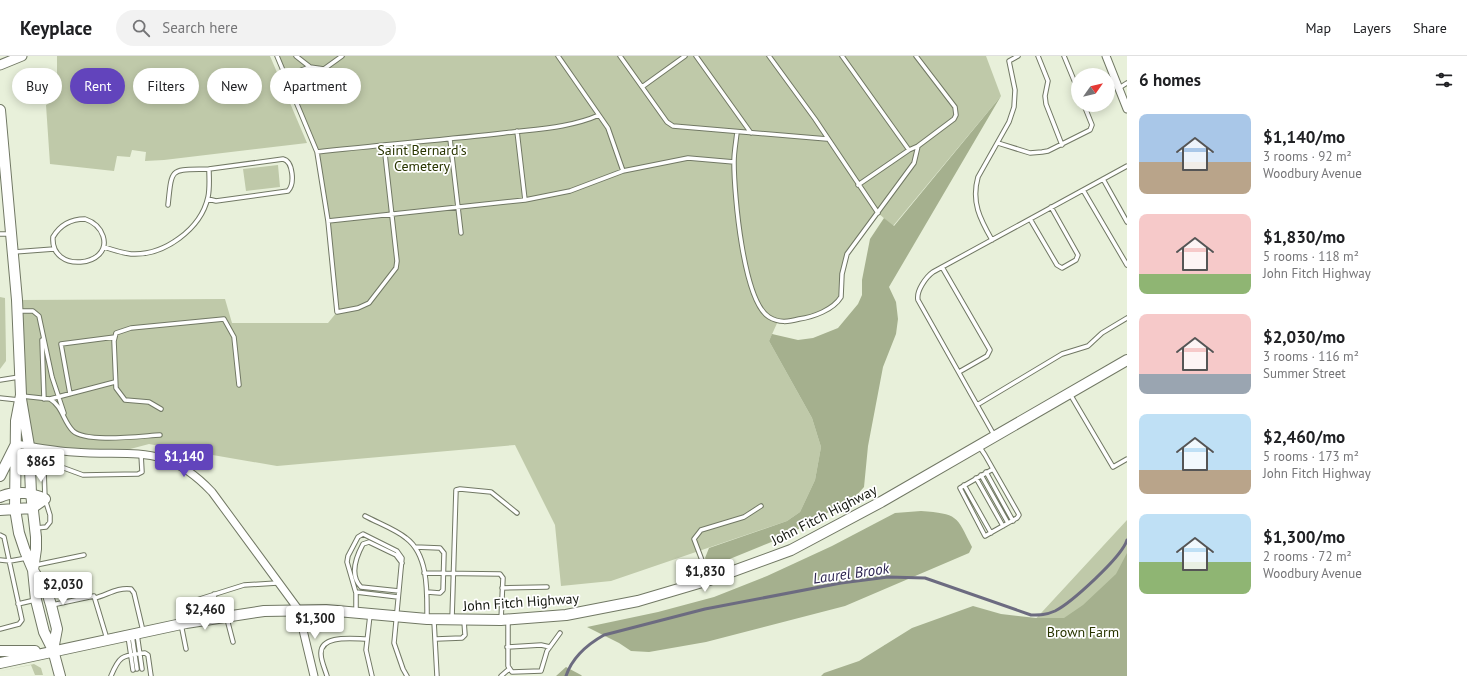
<!DOCTYPE html>
<html lang="en">
<head>
<meta charset="utf-8">
<style>
  :root { --surface:#fff; --page:#f2f2f2; --text:#202124; --muted:#757577; --line:#e0e0e0; --accent:#6244bc }
  body { margin:0; font-family:"PT Sans",sans-serif; background:var(--page); color:var(--text); height:100vh; display:flex; flex-direction:column; font-size:15px; white-space:nowrap }
  * { box-sizing:border-box; margin:0 }
  p { font-size:13px; color:var(--muted) }
  .icon { flex:none; width:22px; height:22px; fill:none; stroke:currentColor; stroke-width:2; stroke-linecap:round; stroke-linejoin:round }
  .map { position:relative; flex:1; overflow:hidden }
  .drawer { display:flex; flex-direction:column; background:var(--surface); width:340px }
  .drawer>* { flex:none }
  .top-card { position:absolute; left:12px; top:12px; width:380px; height:36px; display:flex; gap:8px }
  .needle { width:26px; rotate:56deg }
  .buttons { position:absolute; left:1071px; top:12px; display:grid; gap:8px }
  .buttons a { display:grid; place-items:center; width:44px; height:44px; border-radius:50%; background:var(--surface); box-shadow:0 2px 10px #0003; font-size:20px }
  .price { position:absolute; translate:-50% -34px; padding:0 9px; border-radius:4px; background:#fff; color:#222; font-size:13px; line-height:26px; filter:drop-shadow(0 1px 2px #0008) }
  .price::after { content:''; position:absolute; left:50%; top:24px; width:12px; height:9px; margin-left:-6px; background:inherit; clip-path:polygon(0 0,100% 0,50% 100%) }
  .price.active { background:var(--accent); color:#fff }
  ul { padding:0; list-style:none }
  li { display:flex; align-items:center; gap:12px; height:100px; padding:0 12px }
  li span { display:grid; place-items:center; flex:none; width:112px; height:80px; border-radius:8px; color:#555 }
  li>.icon { margin-inline-start:auto }
  span .icon { width:48px; height:48px; fill:#fffc; stroke-width:1 }
  li b { font-size:17px }
  h2 { display:flex; justify-content:space-between; align-items:center; height:48px; padding:0 12px; font-size:17px }
  .chip { padding:0 14px; border-radius:18px; background:var(--surface); box-shadow:0 2px 10px #0003; font-size:14px; line-height:36px }
  .chip.active { background:var(--accent); color:#fff }
  header { display:flex; align-items:center; gap:24px; box-sizing:border-box; height:56px; padding:0 20px; background:var(--surface); border-bottom:1px solid var(--line) }
  header strong { font-size:19px }
  nav { display:flex; gap:22px; margin-inline-start:auto; font-size:14px }
  .search { width:280px; height:36px; background:var(--page); display:flex; align-items:center; gap:10px; box-sizing:border-box; padding:0 14px; border-radius:22px; color:var(--muted); font-size:15px }
  main { display:flex; flex:1; min-height:0 }
  .map>svg:first-child { display:block }
  .green { fill:#bfc9a9 }
  .forest { fill:#a5b08e }
  .lines { fill:none; stroke-linecap:round; stroke-linejoin:round }
  .stream { stroke:#6c6b80; stroke-width:3 }
  .service-casing { stroke:#717864; stroke-width:5.5 }
  .minor-casing { stroke:#717864; stroke-width:9 }
  .tertiary-casing { stroke:#717864; stroke-width:11 }
  .secondary-casing { stroke:#717864; stroke-width:12 }
  .service { stroke:#fff; stroke-width:3.5 }
  .minor { stroke:#fff; stroke-width:7 }
  .tertiary { stroke:#fff; stroke-width:9 }
  .secondary { stroke:#fff; stroke-width:10 }
  .labels { text-anchor:middle; dominant-baseline:central; stroke-width:3.5; stroke-linejoin:round; paint-order:stroke }
  .park-label { font-size:14px; fill:#293500; stroke:#fff }
  .street-label { font-size:14px; fill:#14170f; stroke:#fff }
  .water-label { font-size:15px; font-style:italic; fill:#2e2652; stroke:#fff }
</style>
</head>
<body>
<header>
<strong>Keyplace</strong>
<div class="search"><svg class="icon" aria-label="search" viewBox="0 0 24 24"><circle cx="10" cy="10" r="6"/><path d="M15 15l6 6"/></svg>Search here</div>
<nav><a>Map</a><a>Layers</a><a>Share</a></nav>
</header>
<main>
<div class="map">
<svg width="1127" height="620" viewBox="0 0 1127 620">
  <rect width="100%" height="100%" fill="#e8f0da"/>
  <!-- green -->
  <path class="green" d="M57,0h213l37,87 -143,17 -19,1 1,-9 -14,-2 -2,7 -13,-1 -3,15 -64,-7 -4,-59 11,-7z
    M277,0h709l15,40 -108,130 -15,-13 -27,34 -8,16 -2,34c-18,18 -39,22 -63,24l-9,20 43,77 9,29 -6,33 -15,32 -13,9 -176,60 -50,5 -6,-61 -40,-80 -238,21 -128,-22 -30,8 -103,-8 1,-144 208,-1 7,24h96l9,-11 -9,-91 -11,-69z
    M278,109l2,22 -34,4 -3,-22z
    M0,241l5,1 1,57v6l-6,8z
    M1127,464v156h-222l-21,-31 35,-2 111,-18z
    M34,608l7,4 2,7h-8l-4,-10 -31,6z"/>
  <!-- forest -->
  <path class="forest" d="M1001,40l-112,191 7,15 2,17 -2,15 -13,33 -15,79 -4,41 -8,9 -47,28 -40,19 -54,22 -7,-1 -3,-6 4,-10 78,-27 13,-9 15,-32 6,-33 -9,-29 -43,-77 3,-7 26,6 15,-2 25,-10 20,-24 4,-9v-15l8,-41 14,-21 10,8z
    M921,455c37,3 35,4 51,36l-3,6 -124,53 -139,36 -57,10 -18,-1 -12,-8 -32,-16 71,-15 56,-15 53,-21 65,-30 63,-33z
    M1127,497v123h-306l3,-3 35,-12 53,-33 61,-22 28,8 35,4h28l19,-13 33,-31z
    M566,611l15,8 1,1h-26z"/>
  <g class="lines">
    <!-- stream -->
    <path class="stream" d="M566,620c6,-18 22,-32 38,-41l101,-26 136,-26 47,-6 37,1 106,37c9,0 15,0 24,-4 16,-8 67,-54 72,-71"/>
    <!-- service casing -->
    <g class="service-casing">
      <path id="service" d="M277,0l40,96 11,69 9,91 21,-4 11,-5 27,-35 1,-7 -13,-116
        M296,0l14,11
        M558,0l50,72 15,43
        M620,0l47,66 6,4 154,13
        M696,0l55,77
        M769,0l46,63 63,94
        M842,0l67,94
        M1038,0l10,25 -3,15 1,8 16,41
        M1064,0l14,34
        M285,20l25,-9 14,2 18,-13
        M642,31l43,-31
        M1119,32l8,-5
        M517,75l8,69
        M737,76c-1,10 -3,20 -3,30 0,31 9,139 35,155 10,6 19,5 30,2 14,-2 34,-9 42,-22l1,-23 5,-20 67,-91 4,-17
        M450,83l11,94
        M998,87l32,10 12,-1 6,-1 42,-21 2,-5 -8,-20
        M317,96c62,-7 125,-12 187,-19 31,-4 66,-5 95,-18
        M1103,123l24,43
        M858,129l51,-35 9,-4 36,-27 2,-4 -1,-8 -39,-51
        M1083,134l44,75
        M168,149c4,-39 2,-35 41,-36
        M85,163c9,3 15,8 18,17 10,31 -53,38 -50,1 7,-12 18,-18 32,-18z
        M1030,163l27,46 5,3 14,-8 2,-5 -27,-48
        M328,165l197,-21 45,-9 53,-20 65,-13 46,4
        M0,178h11
        M992,184c-12,-21 -21,-38 -14,-63l31,-55 5,-15 1,-17 -6,-29 9,-5
        M104,191c9,3 18,6 27,7 33,2 70,-25 77,-57 2,-9 1,-19 1,-28l74,-10c10,2 12,25 5,32l-72,10 -8,-2
        M14,196l40,-3
        M942,211l48,83 -3,6 -28,16
        M19,255h14l6,5 13,61 12,36
        M42,284l2,59
        M0,324l19,-3
        M70,338l-9,-50 54,-7
        M1070,338l43,73 14,-8
        M22,340l28,3c13,8 13,22 23,32 13,12 68,5 87,4
        M0,342l19,2
        M50,343l65,-17
        M977,349l85,-51 26,-8 14,-13 25,-15
        M161,353l-12,-7 -24,-2 -9,-12 -2,-47 2,-8 15,-5 93,-9 10,18 5,48
        M994,379l-76,-135c-2,-9 8,-23 15,-28l194,-106
        M979,390l6,9 33,58 1,2 -2,3 -32,18 -25,-48 33,-19
        M31,414l33,-2 19,7 55,-1 4,-2 -1,-18
        M986,416l27,49
        M981,419l27,48
        M976,422l27,48
        M964,429l27,48
        M365,460c13,7 30,13 41,22 23,17 21,55 21,81
        M36,472l10,-1 4,-5v-7l-5,-16 -1,-30
        M0,479l4,2 18,83 -3,4 -19,5
        M415,491l25,1 4,5 -1,37 -3,3 -13,-1
        M0,504l10,1 17,-3
        M36,509l48,-10
        M424,517l76,1 3,4 -2,42
        M709,523l-15,-40 7,-9 43,-13 17,-11
        M502,532l45,-1
        M399,535l-38,-4c-12,-12 -5,-30 2,-43l6,-2 27,13 6,8
        M356,536l42,5
        M214,538l4,23
        M95,542c12,-3 23,-11 36,-9l3,4 9,38
        M18,548l17,-4
        M52,549l42,-9 13,43
        M356,555v-18l-9,-31 1,-6 10,-19 5,-3 34,17 5,7 -8,85 9,26 4,7
        M370,559l-4,35 6,26
        M227,563l6,23
        M452,563l4,-129 4,-1 31,3 26,21
        M434,565l3,55
        M508,565v45l4,6 29,-1 6,-20 13,-18
        M188,566l-3,-16 2,-3 57,-18 33,-2
        M181,568l5,25
        M137,578l5,35
        M132,579l5,34
        M128,580l5,34
        M436,583l26,-1 3,-3 -1,-14
        M507,591l34,-2 9,2
        M111,620c9,-22 12,-20 34,-23l3,2 3,21
        M327,620c-2,-7 -6,-15 -6,-22 -1,-20 33,-15 46,-15
        M501,620l8,-7"/>
    </g>
    <!-- minor casing -->
    <g class="minor-casing">
      <path id="minor" d="M1106,0l21,53
        M16,388c19,3 38,7 57,8 61,5 92,-10 139,40l86,117 16,67"/>
    </g>
    <!-- tertiary casing -->
    <g class="tertiary-casing">
      <path id="tertiary" d="M0,9l22,-9"/>
    </g>
    <!-- secondary casing -->
    <g class="secondary-casing">
      <path id="secondary" d="M0,54l17,190 4,95 -5,26 -1,88 4,24 6,18 8,19 15,25 3,10 6,24 -4,21
        M21,343l8,47 2,47 5,44v12l-3,21 3,30 8,32 9,18 7,26
        M0,420l15,-30
        M0,441c15,-7 30,-5 45,2l-13,9 -32,2
        M0,595h35
        M0,607l186,-40 78,-12 62,-1 101,9 74,1 65,-5 72,-14 71,-21 82,-30 90,-48 246,-142"/>
    </g>
    <!-- service -->
    <use href="#service" class="service"/>
    <!-- minor -->
    <use href="#minor" class="minor"/>
    <!-- tertiary -->
    <use href="#tertiary" class="tertiary"/>
    <!-- secondary -->
    <use href="#secondary" class="secondary"/>
  </g>
  <g class="labels">
    <!-- park labels -->
    <g class="park-label">
      <text x="422" y="94">Saint Bernard's<tspan x="422" dy="16">Cemetery</tspan></text>
      <text x="1083" y="576">Brown Farm</text>
    </g>
    <!-- street labels -->
    <g class="street-label">
      <text transform="translate(824 459) rotate(-27)">John Fitch Highway</text>
      <text transform="translate(521 546) rotate(-4)">John Fitch Highway</text>
    </g>
    <!-- water labels -->
    <g class="water-label">
      <text transform="translate(851 517) rotate(-8)">Laurel Brook</text>
    </g>
  </g>
</svg>
<div class="buttons">
<a><svg class="needle" viewBox="-14 -14 28 28"><path d="M0-13l5 13h-10z" fill="#e53935"/><path d="M0 13l5-13h-10z" fill="#757577"/></svg></a>
</div>
<b class="price active" style="left:184px;top:422px">$1,140</b>
<b class="price" style="left:41px;top:427px">$865</b>
<b class="price" style="left:705px;top:537px">$1,830</b>
<b class="price" style="left:63px;top:550px">$2,030</b>
<b class="price" style="left:205px;top:575px">$2,460</b>
<b class="price" style="left:315px;top:584px">$1,300</b>
<div class="top-card">
<a class="chip">Buy</a>
<a class="chip active">Rent</a>
<a class="chip">Filters</a>
<a class="chip">New</a>
<a class="chip">Apartment</a>
</div>
</div>
<section class="drawer">
<h2>6 homes<svg class="icon" aria-label="filters" viewBox="0 0 24 24"><path d="M4 7h16M4 17h16"/><circle cx="9" cy="7" r="2"/><circle cx="15" cy="17" r="2"/></svg></h2>
<ul>
<li><span style="background:linear-gradient(#a9c7e8 60%,#b9a48a 0)"><svg class="icon" aria-label="home" viewBox="0 0 24 24"><path d="M3 11l9-7 9 7M6 9v11h12V9"/></svg></span><div><b>$1,140/mo</b><p>3 rooms · 92 m²</p><p>Woodbury Avenue</p></div></li>
<li><span style="background:linear-gradient(#f6c9c9 75%,#8fb573 0)"><svg class="icon" aria-label="home" viewBox="0 0 24 24"><path d="M3 11l9-7 9 7M6 9v11h12V9"/></svg></span><div><b>$1,830/mo</b><p>5 rooms · 118 m²</p><p>John Fitch Highway</p></div></li>
<li><span style="background:linear-gradient(#f6c9c9 75%,#9aa5b1 0)"><svg class="icon" aria-label="home" viewBox="0 0 24 24"><path d="M3 11l9-7 9 7M6 9v11h12V9"/></svg></span><div><b>$2,030/mo</b><p>3 rooms · 116 m²</p><p>Summer Street</p></div></li>
<li><span style="background:linear-gradient(#bfe0f5 70%,#b9a48a 0)"><svg class="icon" aria-label="home" viewBox="0 0 24 24"><path d="M3 11l9-7 9 7M6 9v11h12V9"/></svg></span><div><b>$2,460/mo</b><p>5 rooms · 173 m²</p><p>John Fitch Highway</p></div></li>
<li><span style="background:linear-gradient(#bfe0f5 60%,#8fb573 0)"><svg class="icon" aria-label="home" viewBox="0 0 24 24"><path d="M3 11l9-7 9 7M6 9v11h12V9"/></svg></span><div><b>$1,300/mo</b><p>2 rooms · 72 m²</p><p>Woodbury Avenue</p></div></li>
</ul>
</section>
</main>
</body>
</html>
